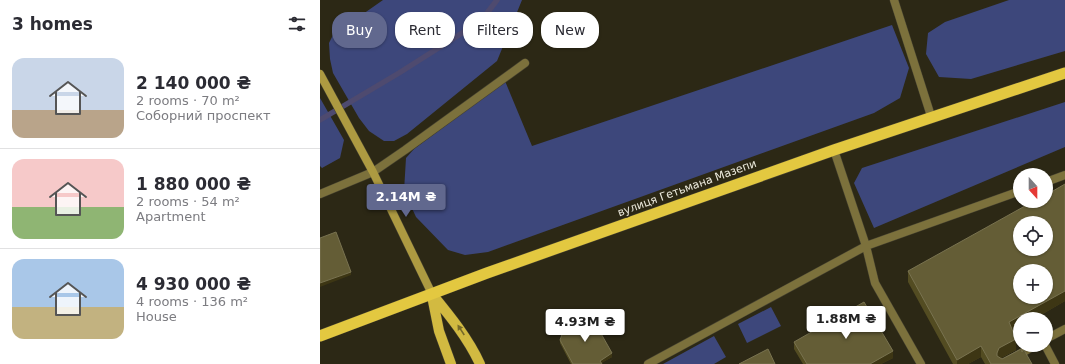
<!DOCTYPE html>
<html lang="en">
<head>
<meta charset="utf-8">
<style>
  :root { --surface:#fff; --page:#f7f7f7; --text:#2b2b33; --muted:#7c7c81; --line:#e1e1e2; --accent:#61688e }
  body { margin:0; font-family:"DejaVu Sans",sans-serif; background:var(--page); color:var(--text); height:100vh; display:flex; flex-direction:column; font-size:15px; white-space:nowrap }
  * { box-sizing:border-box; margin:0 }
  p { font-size:13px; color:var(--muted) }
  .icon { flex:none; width:22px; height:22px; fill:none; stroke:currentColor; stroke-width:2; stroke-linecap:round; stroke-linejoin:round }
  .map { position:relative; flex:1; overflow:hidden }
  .panel { display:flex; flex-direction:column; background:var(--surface); width:320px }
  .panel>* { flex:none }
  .top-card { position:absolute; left:12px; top:12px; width:380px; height:36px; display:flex; gap:8px }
  .needle { width:26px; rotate:159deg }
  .controls { position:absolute; left:693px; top:168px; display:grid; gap:8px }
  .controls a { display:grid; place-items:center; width:40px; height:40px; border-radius:50%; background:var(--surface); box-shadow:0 1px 3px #0004; font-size:20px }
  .price { position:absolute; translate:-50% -34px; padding:0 9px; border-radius:4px; background:#fff; color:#222; font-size:13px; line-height:26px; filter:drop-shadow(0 1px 2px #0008) }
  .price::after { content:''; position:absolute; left:50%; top:24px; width:12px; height:9px; margin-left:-6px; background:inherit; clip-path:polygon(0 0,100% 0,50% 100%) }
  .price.current { background:var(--accent); color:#fff }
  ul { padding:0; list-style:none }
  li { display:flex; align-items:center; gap:12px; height:100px; padding:0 12px }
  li+li { border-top:1px solid var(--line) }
  li span { display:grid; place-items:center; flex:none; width:112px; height:80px; border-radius:12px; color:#555 }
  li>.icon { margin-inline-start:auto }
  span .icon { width:48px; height:48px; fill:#fffc; stroke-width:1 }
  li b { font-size:17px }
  h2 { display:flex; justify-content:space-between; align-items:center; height:48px; padding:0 12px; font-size:17px }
  .tag { padding:0 14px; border-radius:16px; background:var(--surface); box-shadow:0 1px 3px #0004; font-size:14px; line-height:36px }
  .tag.current { background:var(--accent); color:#fff }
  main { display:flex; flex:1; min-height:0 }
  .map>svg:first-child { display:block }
  .green { fill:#3d477b }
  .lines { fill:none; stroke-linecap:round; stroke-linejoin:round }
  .stream { stroke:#4e4a6f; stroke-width:5.5 }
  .service-casing { stroke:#474331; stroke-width:9 }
  .secondary-casing { stroke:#474331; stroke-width:9 }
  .primary-casing { stroke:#474331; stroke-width:11 }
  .trunk-casing { stroke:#474331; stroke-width:12 }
  .service { stroke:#7c713c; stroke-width:8 }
  .secondary { stroke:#ad9a41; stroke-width:8 }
  .primary { stroke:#d2ba41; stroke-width:10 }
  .trunk { stroke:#e3c840; stroke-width:11 }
  .wall { fill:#534c22 }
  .shaded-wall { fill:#3d3614 }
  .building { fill:#645d36; stroke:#797350; fill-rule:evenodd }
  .oneway { fill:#776a29 }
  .labels { text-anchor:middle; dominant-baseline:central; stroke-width:3; stroke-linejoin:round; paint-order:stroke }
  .street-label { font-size:11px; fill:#eceadd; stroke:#2c2815 }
</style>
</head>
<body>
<main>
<section class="panel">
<h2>3 homes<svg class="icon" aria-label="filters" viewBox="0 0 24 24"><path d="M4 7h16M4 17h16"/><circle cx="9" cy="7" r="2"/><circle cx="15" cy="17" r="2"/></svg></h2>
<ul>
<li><span style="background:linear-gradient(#c9d6e8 65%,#b9a48a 0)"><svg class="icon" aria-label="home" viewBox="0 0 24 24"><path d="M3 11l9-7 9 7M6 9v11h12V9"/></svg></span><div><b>2 140 000 ₴</b><p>2 rooms · 70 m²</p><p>Соборний проспект</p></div></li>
<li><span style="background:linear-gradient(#f6c9c9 60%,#8fb573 0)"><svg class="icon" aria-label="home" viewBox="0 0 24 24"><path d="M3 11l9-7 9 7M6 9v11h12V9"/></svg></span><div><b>1 880 000 ₴</b><p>2 rooms · 54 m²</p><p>Apartment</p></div></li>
<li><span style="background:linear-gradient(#a9c7e8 60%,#c2b280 0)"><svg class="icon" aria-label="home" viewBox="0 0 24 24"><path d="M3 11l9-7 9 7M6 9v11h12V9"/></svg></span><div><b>4 930 000 ₴</b><p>4 rooms · 136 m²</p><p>House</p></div></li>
</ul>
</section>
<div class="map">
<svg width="745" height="364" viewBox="0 0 745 364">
  <rect width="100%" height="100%" fill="#2c2815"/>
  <!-- green -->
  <path class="green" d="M63,0h139l-25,61 -90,73 -13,7h-10l-15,-10 -10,-13 -26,-45 -3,-14 -1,-16 4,-8z
    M689,0h56v51l-94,28 -32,-2 -13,-23 2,-21 17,-11z
    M572,25l17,43 -9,30 -26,15 -386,139 -23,3 -17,-5 -32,-33 -12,-26 2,-33 8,-9 91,-68 27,65z
    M0,98l24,42 -4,18 -18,10 -2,-2z
    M745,102v45l-191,81 -20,-45 8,-15z
    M451,307l10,19 -34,17 -9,-19z
    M394,336l12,21 -12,7h-51z"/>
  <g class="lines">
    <!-- stream -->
    <path class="stream" d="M0,120l79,-47 82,-52 16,-21"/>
    <!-- service casing -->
    <g class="service-casing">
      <path id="service" d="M574,0l37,116
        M514,150l32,96 9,37 46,81
        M726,182l19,-7
        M0,194l53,-22 32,-22 120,-87
        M726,339l19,-10
        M725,345l10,19
        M328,364l218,-118 154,-55
        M682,364l34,-19"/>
    </g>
    <!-- secondary casing -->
    <g class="secondary-casing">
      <path id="secondary" d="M0,74l53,98 59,122"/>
    </g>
    <!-- primary casing -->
    <g class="primary-casing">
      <path id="primary" d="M112,294c18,22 36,44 48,70
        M112,296l7,35 12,33"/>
    </g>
    <!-- trunk casing -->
    <g class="trunk-casing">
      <path id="trunk" d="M0,336l167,-63 347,-123 231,-77"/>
    </g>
    <!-- service -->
    <use href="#service" class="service"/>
    <!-- secondary -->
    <use href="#secondary" class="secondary"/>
    <!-- primary -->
    <use href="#primary" class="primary"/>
    <!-- trunk -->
    <use href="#trunk" class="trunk"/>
  </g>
  <!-- wall -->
  <path class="wall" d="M588,271l157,30 -31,18h-14v8l-7,4 3,19 -15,8 1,1 20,-7 10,12h-47l-4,-7 -13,7h-15l-45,-82z
    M240,340l52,17 -11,6 1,1h-31l-11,-21z
    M474,342l99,16 -12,6h-78l-9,-15z"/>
  <!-- shaded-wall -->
  <path class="shaded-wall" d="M31,272v3l-31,12v-4z
    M745,291v10l-31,18h-14v8l-11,6v-11z
    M696,339v11l-17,9 -2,5v-11l2,-5z
    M661,346v11l-13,7h-11v-4z
    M573,351v7l-12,6h-11z
    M292,353v4l-12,7v-3z"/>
  <!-- building -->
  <path class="building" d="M745,184v107l-56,31 7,17 -17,9 -2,5v3l5,3 19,-10 1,3 2,-2 8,14h-41l-10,-18 -24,14 -49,-89 126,-70h12v-6zM700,223h26v26h-26zM700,271h26v26h-26z
    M16,232l15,40 -31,11v-45z
    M544,302l29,49 -23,13h-63l-13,-22z
    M270,314l22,39 -12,8 2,3h-29l-13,-24 4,-11z
    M448,349l7,15h-36z"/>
  <!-- one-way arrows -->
  <defs><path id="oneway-solid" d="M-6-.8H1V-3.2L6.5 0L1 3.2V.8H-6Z"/></defs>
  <use class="oneway" href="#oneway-solid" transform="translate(141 330) rotate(-123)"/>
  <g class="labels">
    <!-- street labels -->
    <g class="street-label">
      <text transform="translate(367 188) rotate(-20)">вулиця Гетьмана Мазепи</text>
    </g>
  </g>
</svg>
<div class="controls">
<a><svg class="needle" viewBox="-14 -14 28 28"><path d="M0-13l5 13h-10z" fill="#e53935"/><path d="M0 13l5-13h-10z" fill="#7c7c81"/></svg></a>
<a><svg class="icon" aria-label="locate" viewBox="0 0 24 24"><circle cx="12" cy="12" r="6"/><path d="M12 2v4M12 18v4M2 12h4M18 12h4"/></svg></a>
<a>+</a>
<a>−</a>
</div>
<b class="price current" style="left:86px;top:218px">2.14M ₴</b>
<b class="price" style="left:526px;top:340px">1.88M ₴</b>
<b class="price" style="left:265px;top:343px">4.93M ₴</b>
<div class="top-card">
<a class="tag current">Buy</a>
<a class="tag">Rent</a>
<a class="tag">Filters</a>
<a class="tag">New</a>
</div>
</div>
</main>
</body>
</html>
